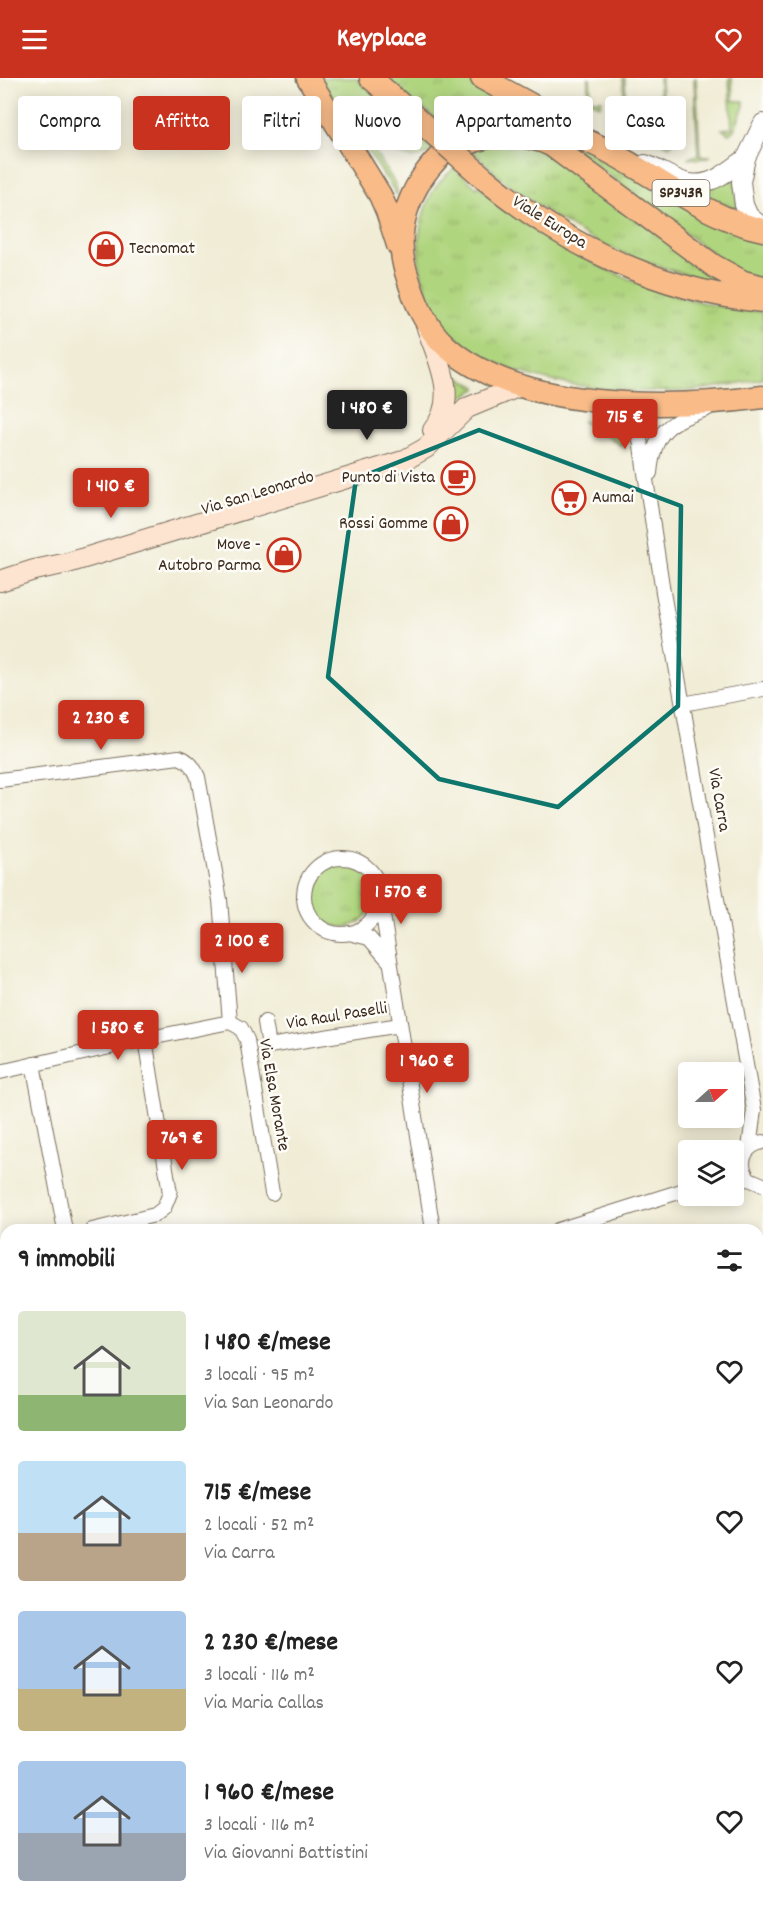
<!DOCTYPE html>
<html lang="it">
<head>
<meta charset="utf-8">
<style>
  :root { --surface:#fff; --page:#f2f2f2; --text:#222; --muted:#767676; --accent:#c8321e }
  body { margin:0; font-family:Dekko,sans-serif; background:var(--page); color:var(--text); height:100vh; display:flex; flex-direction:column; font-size:22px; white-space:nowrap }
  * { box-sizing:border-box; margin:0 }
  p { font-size:20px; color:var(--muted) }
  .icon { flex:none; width:33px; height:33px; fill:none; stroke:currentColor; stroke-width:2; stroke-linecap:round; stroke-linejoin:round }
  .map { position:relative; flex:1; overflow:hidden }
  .details { position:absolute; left:0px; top:1146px; width:764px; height:686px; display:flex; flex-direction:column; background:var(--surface); border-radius:18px 18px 0 0; box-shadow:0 3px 15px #0003 }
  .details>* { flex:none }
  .hud { position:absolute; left:18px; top:18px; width:728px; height:54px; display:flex; gap:12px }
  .needle { width:39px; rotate:69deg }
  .fabs { position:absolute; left:678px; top:984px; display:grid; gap:12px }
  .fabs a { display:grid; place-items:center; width:66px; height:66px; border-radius:6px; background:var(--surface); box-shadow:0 3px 15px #0003; font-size:30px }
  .price { position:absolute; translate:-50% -51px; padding:0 14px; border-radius:6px; background:var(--accent); color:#fff; font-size:20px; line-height:39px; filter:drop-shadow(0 2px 3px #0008) }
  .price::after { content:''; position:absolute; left:50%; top:36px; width:18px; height:14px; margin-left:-9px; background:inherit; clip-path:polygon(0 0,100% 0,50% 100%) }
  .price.active { background:#222; color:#fff }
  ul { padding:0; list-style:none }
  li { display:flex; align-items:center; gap:18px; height:150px; padding:0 18px }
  li span { display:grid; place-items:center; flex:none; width:168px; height:120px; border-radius:6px; color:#555 }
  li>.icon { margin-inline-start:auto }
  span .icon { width:72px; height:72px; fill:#fffc; stroke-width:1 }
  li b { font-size:26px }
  h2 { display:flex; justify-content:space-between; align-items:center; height:72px; padding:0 18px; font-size:26px }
  .tag { padding:0 21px; border-radius:6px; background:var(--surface); box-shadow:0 3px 15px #0003; font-size:21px; line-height:54px }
  .tag.active { background:var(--accent); color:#fff }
  header { display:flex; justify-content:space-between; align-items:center; height:78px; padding:0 18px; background:var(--accent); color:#fff; font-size:27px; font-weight:800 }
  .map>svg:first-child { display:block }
  .grass { fill:url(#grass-tufts); stroke:#76804e; stroke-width:1.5 }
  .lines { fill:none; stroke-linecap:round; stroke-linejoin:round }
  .minor-casing { stroke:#7a6e5e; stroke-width:16 }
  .tertiary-casing { stroke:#7a6e5e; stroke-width:20 }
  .secondary-casing { stroke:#7a6e5e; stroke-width:22 }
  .primary-casing { stroke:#7a6e5e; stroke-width:25 }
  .minor { stroke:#fff; stroke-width:14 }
  .tertiary { stroke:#fff; stroke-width:18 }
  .secondary { stroke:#fde4d0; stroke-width:20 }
  .primary { stroke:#f9bc89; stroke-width:22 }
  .primary-bridge-casing { stroke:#7a6e5e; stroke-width:25; stroke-linecap:butt }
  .primary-bridge { stroke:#f9bc89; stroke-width:22 }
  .marked { fill:none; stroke:#0f766e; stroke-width:4.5; stroke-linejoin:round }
  .labels { text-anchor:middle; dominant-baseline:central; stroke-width:5; stroke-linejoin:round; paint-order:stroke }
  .shield { fill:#fdfcf7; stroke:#75695f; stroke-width:1.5 }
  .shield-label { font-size:16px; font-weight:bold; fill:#3b2a1e }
  .street-label { font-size:18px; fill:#3b2a1e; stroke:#fdfcf7 }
  .poi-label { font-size:18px; fill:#3b2a1e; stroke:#fdfcf7; text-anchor:end }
</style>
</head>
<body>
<header><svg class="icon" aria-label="menu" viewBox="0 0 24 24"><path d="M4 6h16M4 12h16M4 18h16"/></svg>Keyplace<svg class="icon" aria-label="heart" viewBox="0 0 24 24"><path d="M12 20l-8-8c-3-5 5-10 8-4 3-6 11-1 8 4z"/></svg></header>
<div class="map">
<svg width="763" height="1831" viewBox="0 0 763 1831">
  <defs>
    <pattern id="grass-tufts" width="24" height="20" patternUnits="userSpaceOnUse" patternTransform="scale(1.5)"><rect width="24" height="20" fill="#b0d57f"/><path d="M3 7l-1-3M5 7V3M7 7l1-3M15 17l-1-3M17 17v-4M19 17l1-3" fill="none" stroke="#98b76d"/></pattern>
  </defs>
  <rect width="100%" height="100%" fill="#fdfcf7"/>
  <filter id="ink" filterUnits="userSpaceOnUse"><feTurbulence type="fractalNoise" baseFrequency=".0167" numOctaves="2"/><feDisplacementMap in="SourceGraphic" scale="12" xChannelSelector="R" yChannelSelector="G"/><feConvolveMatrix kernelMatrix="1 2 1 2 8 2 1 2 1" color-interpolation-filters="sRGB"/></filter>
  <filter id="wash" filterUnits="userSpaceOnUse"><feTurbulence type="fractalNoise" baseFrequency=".008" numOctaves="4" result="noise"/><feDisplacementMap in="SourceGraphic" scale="24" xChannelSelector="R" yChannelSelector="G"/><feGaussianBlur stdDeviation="1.35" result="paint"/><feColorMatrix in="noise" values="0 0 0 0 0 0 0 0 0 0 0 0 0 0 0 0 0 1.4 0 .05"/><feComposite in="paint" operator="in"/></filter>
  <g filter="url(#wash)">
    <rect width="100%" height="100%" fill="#f0ecd5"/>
    <!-- grass -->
    <path class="grass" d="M320,0h36l52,46 -1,3 27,23c-11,8 -26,11 -37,2 -6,-4 -9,-9 -17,-10l-6,6c3,15 26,34 23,47z
      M387,0h80l52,29 3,6 -3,3c-25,0 -45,5 -66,19l-30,-27 -2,2z
      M588,0h2l1,22h11l-2,6 -22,-11 10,-2z
      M623,0h2l2,44h11l-1,5 -23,-11 11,-1z
      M659,0h2l3,64 11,-1 -6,5 -18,-10 10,-1z
      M694,0h2l4,78h11l-12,3 -11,-1 10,-3z
      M729,0h3l1,23h11v5l-10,24 -5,4 -7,-5 10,-1z
      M563,62l18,8 140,79 42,14v40l-29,-11z
      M533,66l190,137 1,4c-43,-11 -84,-23 -124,-42 -37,-18 -75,-46 -108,-72l1,-1 -22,-20 11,-5z
      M454,90l23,20 2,-2c63,58 143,97 225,117 19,5 39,6 59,9v67c-27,4 -54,11 -81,12 -74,2 -193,-6 -241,-70 -12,-16 -17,-35 -21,-54 -4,-24 1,-55 13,-76 5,-9 13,-16 21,-23z
      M734,96l4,37 -38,-19z
      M452,296l25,13v2l-24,13z
      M582,343c25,4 31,5 43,27z
      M311 818a31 31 0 1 1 62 0a31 31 0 1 1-62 0Z"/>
  </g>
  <g filter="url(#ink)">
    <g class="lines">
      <!-- minor casing -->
      <g class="minor-casing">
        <path id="minor" d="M606,324l22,16 11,15 24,159 91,518 -5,38
          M650,395c4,-43 19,-51 57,-64
          M683,626l80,-15
          M0,702l179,-23c10,3 15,10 19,20l22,123 10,122 11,6 6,12 25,153
          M304 818a38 38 0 1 1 76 0a38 38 0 1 1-76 0Z
          M379,812l54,340
          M349,855l20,5 21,24
          M265,944l4,24 131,-21
          M33,986l32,166
          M0,994l145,-33 85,-17
          M763,1064c-19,4 -26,21 -14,37l14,6
          M734,1102l15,-1
          M92,1152l63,-15 9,-7 6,-15 -25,-154
          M558,1152l130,-41
          M0,1173l6,-2
          M0,1330l6,-1
          M381,1826v5
          M579,1826l1,5"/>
      </g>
      <!-- tertiary casing -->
      <g class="tertiary-casing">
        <path id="tertiary" d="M763,45l-17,35 -5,24 3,23 5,11 14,11
          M645,86c14,5 27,14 40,18 24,7 44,-11 61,-24"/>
      </g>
      <!-- secondary casing -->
      <g class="secondary-casing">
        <path id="secondary" d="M427,250c12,34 32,71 6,102
          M0,503l34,-11 34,-7 335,-102 23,-13 41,-40 53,-22"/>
      </g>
      <!-- primary casing -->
      <g class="primary-casing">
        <path id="primary" d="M308,0l72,117 7,16 11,34
          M371,0l44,39
          M482,0l86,47
          M525,48c88,3 154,87 238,104
          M465,67c26,-13 59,-13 86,0l163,121 29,16 20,5
          M440,78c-30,30 -47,74 -34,116 8,27 19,56 41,75 74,65 223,62 316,50
          M485,101c80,66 174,112 278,122"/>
      </g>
      <!-- minor -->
      <use href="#minor" class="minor"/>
      <!-- tertiary -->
      <use href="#tertiary" class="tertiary"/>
      <!-- secondary -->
      <use href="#secondary" class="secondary"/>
      <!-- primary -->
      <use href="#primary" class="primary"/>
      <!-- primary-bridge casing -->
      <g class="primary-bridge-casing">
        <path id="primary-bridge" d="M415,39l70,62"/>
      </g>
      <!-- primary-bridge -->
      <use href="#primary-bridge" class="primary-bridge"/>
    </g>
  </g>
  <!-- marked area -->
  <path class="marked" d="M479,352l202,76 -3,200 -120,101 -119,-28 -111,-102 28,-198z"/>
  <!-- icons -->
  <defs>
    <g id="shop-ring" transform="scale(1.725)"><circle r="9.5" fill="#fdfcf7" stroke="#c8321e" stroke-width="1.5"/><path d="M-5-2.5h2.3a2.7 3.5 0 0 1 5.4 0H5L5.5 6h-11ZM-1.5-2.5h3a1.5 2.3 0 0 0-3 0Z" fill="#c8321e"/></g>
    <g id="cafe-ring" transform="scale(1.725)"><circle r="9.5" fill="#fdfcf7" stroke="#c8321e" stroke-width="1.5"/><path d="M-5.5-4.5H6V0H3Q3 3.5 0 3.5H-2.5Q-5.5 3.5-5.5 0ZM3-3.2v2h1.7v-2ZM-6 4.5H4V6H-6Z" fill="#c8321e"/></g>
    <g id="supermarket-ring" transform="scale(1.725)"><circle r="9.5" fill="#fdfcf7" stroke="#c8321e" stroke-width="1.5"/><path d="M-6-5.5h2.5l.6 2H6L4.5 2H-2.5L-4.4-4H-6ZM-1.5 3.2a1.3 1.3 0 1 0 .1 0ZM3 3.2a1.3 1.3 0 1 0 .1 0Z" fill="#c8321e"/></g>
  </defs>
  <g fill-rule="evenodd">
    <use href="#shop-ring" x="106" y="171"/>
    <use href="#cafe-ring" x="458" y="400"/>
    <use href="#supermarket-ring" x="569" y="420"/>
    <use href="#shop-ring" x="451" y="446"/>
    <use href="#shop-ring" x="284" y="477"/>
  </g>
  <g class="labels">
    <!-- shield labels -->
    <rect class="shield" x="652.5" y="102" width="57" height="26" rx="4.5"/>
    <g class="shield-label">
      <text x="681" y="115">SP343R</text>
    </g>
    <!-- street labels -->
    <g class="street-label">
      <text transform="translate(549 145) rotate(32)">Viale Europa</text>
      <text transform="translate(258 416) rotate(-17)">Via San Leonardo</text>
      <text transform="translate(718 722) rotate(80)">Via Carra</text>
      <text transform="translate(337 939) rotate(-9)">Via Raul Paselli</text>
      <text transform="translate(273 1017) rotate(80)">Via Elsa Morante</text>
    </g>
    <!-- poi labels -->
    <g class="poi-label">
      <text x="129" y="171" text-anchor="start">Tecnomat</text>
      <text x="435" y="400">Punto di Vista</text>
      <text x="592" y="420" text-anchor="start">Aumai</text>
      <text x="428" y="446">Rossi Gomme</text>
      <text x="261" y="467">Move -<tspan x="261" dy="21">Autobro Parma</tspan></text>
    </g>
  </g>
</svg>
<div class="fabs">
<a><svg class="needle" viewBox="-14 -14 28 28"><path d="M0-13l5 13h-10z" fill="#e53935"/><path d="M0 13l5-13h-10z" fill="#767676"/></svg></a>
<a><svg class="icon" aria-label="layers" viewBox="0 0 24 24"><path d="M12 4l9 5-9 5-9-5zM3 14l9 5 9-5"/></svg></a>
</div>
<b class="price active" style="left:367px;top:363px">1 480 €</b>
<b class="price" style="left:625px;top:372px">715 €</b>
<b class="price" style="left:111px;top:441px">1 410 €</b>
<b class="price" style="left:101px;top:673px">2 230 €</b>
<b class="price" style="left:401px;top:847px">1 570 €</b>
<b class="price" style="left:242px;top:896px">2 100 €</b>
<b class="price" style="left:118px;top:983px">1 580 €</b>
<b class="price" style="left:427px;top:1016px">1 960 €</b>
<b class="price" style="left:182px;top:1093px">769 €</b>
<div class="hud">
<a class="tag">Compra</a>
<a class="tag active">Affitta</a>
<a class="tag">Filtri</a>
<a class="tag">Nuovo</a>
<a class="tag">Appartamento</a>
<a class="tag">Casa</a>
</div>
<section class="details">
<h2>9 immobili<svg class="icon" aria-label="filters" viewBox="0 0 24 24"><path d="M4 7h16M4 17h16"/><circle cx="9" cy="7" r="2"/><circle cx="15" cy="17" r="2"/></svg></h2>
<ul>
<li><span style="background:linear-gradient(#dfe7d0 70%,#8fb573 0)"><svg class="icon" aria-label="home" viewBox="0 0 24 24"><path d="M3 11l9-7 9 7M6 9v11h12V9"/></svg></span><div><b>1 480 €/mese</b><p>3 locali · 95 m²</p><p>Via San Leonardo</p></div><svg class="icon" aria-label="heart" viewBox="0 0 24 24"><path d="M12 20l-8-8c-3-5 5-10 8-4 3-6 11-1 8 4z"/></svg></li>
<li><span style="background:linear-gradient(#bfe0f5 60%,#b9a48a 0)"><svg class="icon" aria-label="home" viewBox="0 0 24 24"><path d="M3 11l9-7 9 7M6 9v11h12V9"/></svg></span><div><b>715 €/mese</b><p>2 locali · 52 m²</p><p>Via Carra</p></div><svg class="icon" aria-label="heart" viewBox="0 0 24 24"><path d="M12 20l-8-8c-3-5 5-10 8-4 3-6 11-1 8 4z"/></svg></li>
<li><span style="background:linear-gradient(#a9c7e8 65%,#c2b280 0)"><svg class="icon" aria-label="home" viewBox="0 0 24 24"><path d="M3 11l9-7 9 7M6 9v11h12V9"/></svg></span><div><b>2 230 €/mese</b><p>3 locali · 116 m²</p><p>Via Maria Callas</p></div><svg class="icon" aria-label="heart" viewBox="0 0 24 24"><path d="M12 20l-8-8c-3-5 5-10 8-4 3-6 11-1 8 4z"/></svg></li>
<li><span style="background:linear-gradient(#a9c7e8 60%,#9aa5b1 0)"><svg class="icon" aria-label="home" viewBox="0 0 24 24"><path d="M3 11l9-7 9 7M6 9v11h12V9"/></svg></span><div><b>1 960 €/mese</b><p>3 locali · 116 m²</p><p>Via Giovanni Battistini</p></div><svg class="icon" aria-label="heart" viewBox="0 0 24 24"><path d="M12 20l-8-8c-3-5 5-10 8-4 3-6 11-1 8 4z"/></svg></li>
</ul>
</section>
</div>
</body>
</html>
